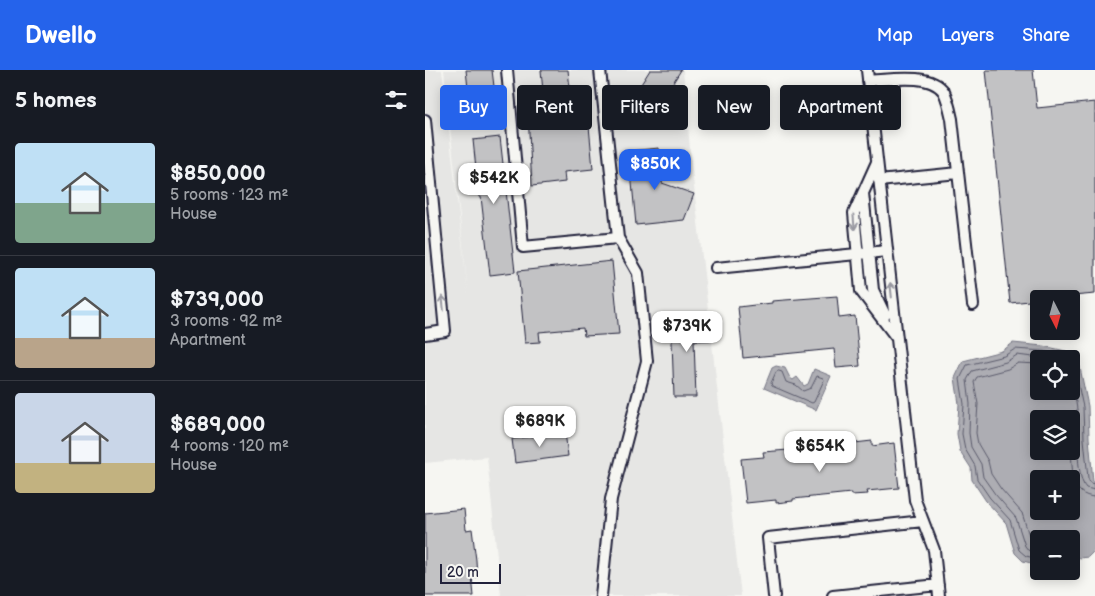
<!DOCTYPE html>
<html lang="en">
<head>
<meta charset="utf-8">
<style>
  :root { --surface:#171b24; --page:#20242c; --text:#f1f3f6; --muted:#9ea1a6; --line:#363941; --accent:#2563eb }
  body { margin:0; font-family:"Balsamiq Sans",sans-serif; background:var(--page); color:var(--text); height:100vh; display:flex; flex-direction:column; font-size:19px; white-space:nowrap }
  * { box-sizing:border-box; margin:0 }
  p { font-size:16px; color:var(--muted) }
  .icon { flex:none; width:28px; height:28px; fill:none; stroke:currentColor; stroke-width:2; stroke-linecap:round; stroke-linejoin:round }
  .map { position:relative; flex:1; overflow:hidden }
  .details { display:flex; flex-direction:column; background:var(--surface); width:425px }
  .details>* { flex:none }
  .guide { position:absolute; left:15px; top:15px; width:475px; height:45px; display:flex; gap:10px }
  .needle { width:32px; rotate:174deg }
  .buttons { position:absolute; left:605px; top:220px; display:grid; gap:10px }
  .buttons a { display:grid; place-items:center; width:50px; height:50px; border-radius:5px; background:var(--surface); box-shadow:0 2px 12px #0003; font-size:25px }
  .scale { position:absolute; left:15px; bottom:12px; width:61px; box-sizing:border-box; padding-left:5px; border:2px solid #22223b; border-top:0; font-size:14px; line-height:18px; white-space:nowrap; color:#22223b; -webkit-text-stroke:4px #f6f6f2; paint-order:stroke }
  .price { position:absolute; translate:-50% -42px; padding:0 11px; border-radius:10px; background:#fff; color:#222; font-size:16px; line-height:32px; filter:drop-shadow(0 1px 2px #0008) }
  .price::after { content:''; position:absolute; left:50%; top:30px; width:15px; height:11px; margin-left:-8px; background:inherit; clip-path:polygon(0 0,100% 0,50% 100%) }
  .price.active { background:var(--accent); color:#fff }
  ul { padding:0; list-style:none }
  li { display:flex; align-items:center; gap:15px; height:125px; padding:0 15px }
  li+li { border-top:1px solid var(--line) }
  li span { display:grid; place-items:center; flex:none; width:140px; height:100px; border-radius:5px; color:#555 }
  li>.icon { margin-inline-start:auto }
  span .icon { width:60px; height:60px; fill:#fffc; stroke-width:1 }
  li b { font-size:21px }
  h2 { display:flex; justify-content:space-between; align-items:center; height:60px; padding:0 15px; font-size:21px }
  .pill { padding:0 18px; border-radius:5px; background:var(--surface); box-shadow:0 2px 12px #0003; font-size:18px; line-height:45px }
  .pill.active { background:var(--accent); color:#fff }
  header { display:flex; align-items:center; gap:30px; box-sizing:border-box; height:70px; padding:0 25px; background:var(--accent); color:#fff }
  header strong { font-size:24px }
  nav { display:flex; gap:28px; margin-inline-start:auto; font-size:18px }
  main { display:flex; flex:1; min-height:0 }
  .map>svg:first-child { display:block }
  .built { fill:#e6e6e4 }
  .water { fill:#adadb3; stroke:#757583; fill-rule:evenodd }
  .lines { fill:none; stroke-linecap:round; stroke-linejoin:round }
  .shore { stroke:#5a5a6b; stroke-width:1 }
  .building { fill:#c2c2c4; stroke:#22223b }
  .lane-casing { stroke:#22223b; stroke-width:14 }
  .lane { stroke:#f6f6f2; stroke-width:10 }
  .oneway { stroke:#9797a0 }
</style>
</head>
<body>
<header>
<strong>Dwello</strong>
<nav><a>Map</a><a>Layers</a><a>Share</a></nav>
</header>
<main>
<section class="details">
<h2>5 homes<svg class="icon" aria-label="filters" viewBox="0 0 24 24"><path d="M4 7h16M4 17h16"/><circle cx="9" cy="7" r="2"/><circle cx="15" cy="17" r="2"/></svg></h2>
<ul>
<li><span style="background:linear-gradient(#bfe0f5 60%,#7fa58c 0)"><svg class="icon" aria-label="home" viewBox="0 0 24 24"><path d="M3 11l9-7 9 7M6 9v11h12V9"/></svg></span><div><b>$850,000</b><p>5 rooms · 123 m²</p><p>House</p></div></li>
<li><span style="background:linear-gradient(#bfe0f5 70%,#b9a48a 0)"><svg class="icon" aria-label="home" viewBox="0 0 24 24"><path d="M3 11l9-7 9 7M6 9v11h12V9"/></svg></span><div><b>$739,000</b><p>3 rooms · 92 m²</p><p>Apartment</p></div></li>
<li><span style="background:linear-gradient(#c9d6e8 70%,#c2b280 0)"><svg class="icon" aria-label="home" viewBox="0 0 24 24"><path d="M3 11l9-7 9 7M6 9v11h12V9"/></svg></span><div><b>$689,000</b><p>4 rooms · 120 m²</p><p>House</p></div></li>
</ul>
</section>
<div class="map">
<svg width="670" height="526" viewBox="0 0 670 526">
  <rect width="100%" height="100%" fill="#f6f6f2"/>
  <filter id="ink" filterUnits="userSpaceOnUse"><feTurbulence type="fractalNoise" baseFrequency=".02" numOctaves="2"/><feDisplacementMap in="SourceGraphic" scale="10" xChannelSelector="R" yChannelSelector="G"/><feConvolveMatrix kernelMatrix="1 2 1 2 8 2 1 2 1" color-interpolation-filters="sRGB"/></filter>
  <g filter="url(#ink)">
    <!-- built -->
    <path class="built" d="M0,0h17l26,223 -24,-223h239l8,91 50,435h-240l-14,-139 -62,6z"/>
    <!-- water -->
    <path class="water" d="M588,273l30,3 23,5 13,12 9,43 1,32 6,65v47l-7,7 -17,2v-20h-32v24l-4,1 -12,-3 -8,-8 -9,-30 -20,-22 -14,-21 -1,-12 -11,-17 -3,-17 2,-30 -4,-26 8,-17 39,-10zM614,289h32v32h-32zM614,349h32v32h-32zM614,409h32v32h-32z
      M351,296l9,2 5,10 3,2 4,-3 7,9 4,-2 6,-15 17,7 -15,34 -52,-22 8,-20z"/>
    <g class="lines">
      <!-- shore -->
      <path class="shore" d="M646,293l3,3 9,41 1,32 4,39 2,5 5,1
        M614,294l-21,-1 -10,6 -31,8 -3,5 4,22 -2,29 2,11 10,17 3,13 10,15 21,24 9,29 8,3
        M354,301l3,1 4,10 10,3 7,6 8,-3 6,-12 6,2 1,2 -10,22 -2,1 -40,-17 -1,-3 5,-11z
        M646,311c2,9 5,19 6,28 1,17 -2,67 9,79l9,2
        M646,381c2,19 -1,45 24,46
        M614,482l-10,-1 -4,-5 -9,-28 -21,-24 -12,-17 -2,-13 -10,-17 -2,-14 1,-29 -3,-24 5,-9 34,-9 11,-7 32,4
        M614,489l-13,-3 -7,-6 -9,-30 -20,-22 -13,-19 -2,-13 -10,-17 -3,-15 2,-30 -4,-25 7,-14 37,-9 11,-7 28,2 21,5 3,3"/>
    </g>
    <!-- building -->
    <path class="building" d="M41,0h26l4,33 -26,4z
      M116,0h27l6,57 15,-1 4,43 -29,3 1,10 -33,4 -4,-72 17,-1z
      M225,0h31l-38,60 -22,-14z
      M561,0h47l4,38 58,-6v192l-56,5v1l-29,3z
      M75,67l15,135 -25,3 -9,-78h-2l-6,-57z
      M234,78l3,35 32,11 -10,26 -48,5 -7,-74z
      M187,191l7,73 -35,2 -1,-8 -44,4 1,10 -15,1 -7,-72z
      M412,226l2,22 16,-2 5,50 -24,2 -2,-19 -91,9 -5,-51 34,-4v-2z
      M283,247l2,23 -16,1 2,56h-22l-2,-55 -2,-23z
      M140,362l3,24 -53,7 -3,-24z
      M447,371v5l22,-3 5,45 -32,3 1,3 -17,1v-2l-58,6v2l-17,2v-3l-30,3 -5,-44 23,-2 -1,-5 38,-3v4l37,-4 -1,-4z
      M39,439l2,21 6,-1 4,31 1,17h-5l2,19h-49v-83z"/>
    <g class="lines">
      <!-- lane casing -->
      <g class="lane-casing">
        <path id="lane" d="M82,0l16,177 95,-9
          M175,0l18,168 20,35 9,88 -36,138 -10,97
          M442,0l48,430 19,50 5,46
          M443,11c21,-1 63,-9 76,11 4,8 6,18 8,27l21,186
          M0,50l20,211 -20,3
          M452,92l-23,51 7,78 35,46
          M454,111l79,-8
          M438,123l10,97 12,25
          M291,198l171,-17
          M349,526l-6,-58 155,-17
          M408,526l105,-11"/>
      </g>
      <!-- lane -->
      <use href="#lane" class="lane"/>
    </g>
    <!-- one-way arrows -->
    <defs><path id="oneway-shaft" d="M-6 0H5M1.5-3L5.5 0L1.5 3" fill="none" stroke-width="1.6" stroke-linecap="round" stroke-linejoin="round" transform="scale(1.25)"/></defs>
    <g class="oneway">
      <use href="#oneway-shaft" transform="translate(429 152) rotate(85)"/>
      <use href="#oneway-shaft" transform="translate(466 220) rotate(-96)"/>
      <use href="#oneway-shaft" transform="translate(18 233) rotate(-96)"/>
    </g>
  </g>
</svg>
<div class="buttons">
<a><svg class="needle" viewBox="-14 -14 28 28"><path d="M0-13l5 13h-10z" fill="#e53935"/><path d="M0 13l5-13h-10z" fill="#9ea1a6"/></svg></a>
<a><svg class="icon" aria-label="locate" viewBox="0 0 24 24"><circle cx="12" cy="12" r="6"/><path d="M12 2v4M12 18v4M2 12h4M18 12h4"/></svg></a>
<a><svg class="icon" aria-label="layers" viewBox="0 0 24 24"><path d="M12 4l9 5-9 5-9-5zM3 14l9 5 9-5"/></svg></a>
<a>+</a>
<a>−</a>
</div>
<div class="scale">20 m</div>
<b class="price active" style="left:230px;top:121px">$850K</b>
<b class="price" style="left:69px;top:135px">$542K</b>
<b class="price" style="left:262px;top:283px">$739K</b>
<b class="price" style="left:115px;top:378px">$689K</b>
<b class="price" style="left:395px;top:403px">$654K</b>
<div class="guide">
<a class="pill active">Buy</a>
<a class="pill">Rent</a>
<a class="pill">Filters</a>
<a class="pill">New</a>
<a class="pill">Apartment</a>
</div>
</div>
</main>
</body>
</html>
